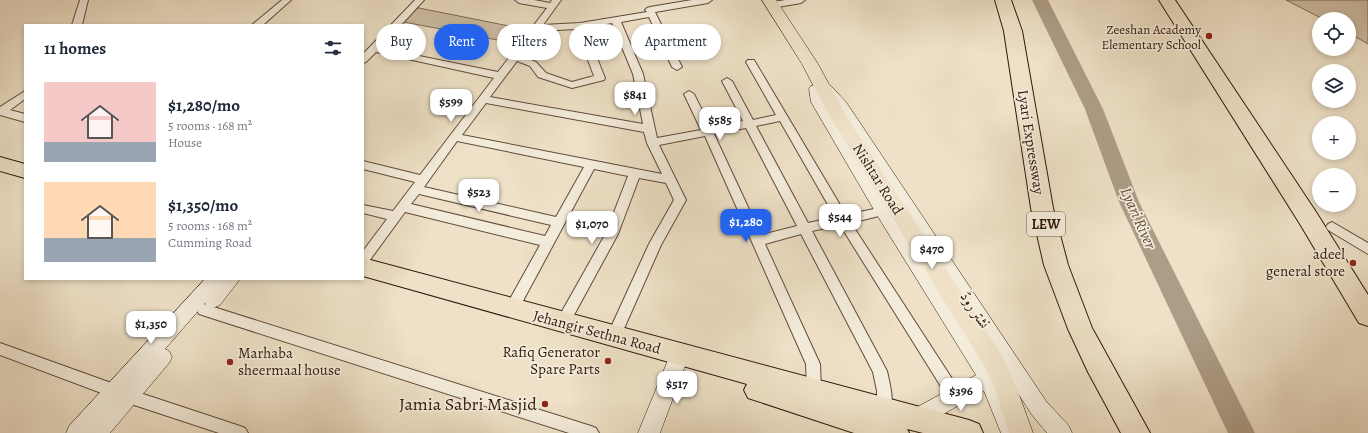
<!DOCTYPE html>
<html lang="en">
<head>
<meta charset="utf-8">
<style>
  :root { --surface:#fff; --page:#f6f6f7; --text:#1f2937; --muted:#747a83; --accent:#2563eb }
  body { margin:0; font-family:Alegreya,Amiri,serif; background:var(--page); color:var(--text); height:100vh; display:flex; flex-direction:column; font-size:15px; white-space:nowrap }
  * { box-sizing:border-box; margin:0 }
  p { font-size:13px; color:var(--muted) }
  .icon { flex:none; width:22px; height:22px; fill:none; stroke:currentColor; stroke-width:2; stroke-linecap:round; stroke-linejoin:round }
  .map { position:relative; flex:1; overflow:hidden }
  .drawer { position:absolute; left:24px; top:24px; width:340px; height:256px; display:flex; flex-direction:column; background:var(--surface); border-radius:0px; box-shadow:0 2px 6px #0003 }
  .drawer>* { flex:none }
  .banner { position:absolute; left:376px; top:24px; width:380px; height:36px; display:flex; gap:8px }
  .tools { position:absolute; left:1312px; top:12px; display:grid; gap:8px }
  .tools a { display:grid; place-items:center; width:44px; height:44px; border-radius:50%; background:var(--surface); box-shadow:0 2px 6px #0003; font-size:20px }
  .price { position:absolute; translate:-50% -34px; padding:0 9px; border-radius:8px; background:#fff; color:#222; font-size:13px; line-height:26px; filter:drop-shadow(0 1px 2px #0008) }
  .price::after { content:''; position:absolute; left:50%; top:24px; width:12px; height:9px; margin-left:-6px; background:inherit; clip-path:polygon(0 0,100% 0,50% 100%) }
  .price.current { background:var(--accent); color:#fff }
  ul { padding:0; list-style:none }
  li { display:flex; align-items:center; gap:12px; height:100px; padding:0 20px }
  li span { display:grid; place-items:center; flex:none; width:112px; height:80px; border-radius:0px; color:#555 }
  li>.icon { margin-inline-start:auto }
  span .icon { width:48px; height:48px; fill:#fffc; stroke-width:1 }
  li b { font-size:17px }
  h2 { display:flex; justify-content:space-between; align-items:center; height:48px; padding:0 20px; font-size:17px }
  .tag { padding:0 14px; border-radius:18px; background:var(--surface); box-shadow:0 2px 6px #0003; font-size:14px; line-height:36px }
  .tag.current { background:var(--accent); color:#fff }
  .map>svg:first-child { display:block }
  .green { fill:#cebfa7; stroke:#7f6c59 }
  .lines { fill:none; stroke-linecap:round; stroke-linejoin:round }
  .river { fill:#ad9d87; fill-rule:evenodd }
  .street-casing { stroke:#604b3a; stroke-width:2 }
  .secondary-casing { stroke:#30190b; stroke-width:1 }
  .primary-casing { stroke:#30190b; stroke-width:1 }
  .highway-casing { stroke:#30190b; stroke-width:2 }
  .street { fill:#f4ecdb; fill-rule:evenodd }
  .secondary { fill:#f4ecdb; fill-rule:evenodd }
  .primary { fill:#eee1c7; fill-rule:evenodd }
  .highway { fill:#eee1c7; fill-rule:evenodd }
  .poi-dot { fill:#8f2418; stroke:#f4ecdb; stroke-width:1.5 }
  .labels { text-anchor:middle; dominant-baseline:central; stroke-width:3.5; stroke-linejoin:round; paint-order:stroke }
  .far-poi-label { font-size:13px; fill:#30190b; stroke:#f4ecdb; text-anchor:end }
  .shield { fill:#f4ecdb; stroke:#6b5849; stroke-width:1 }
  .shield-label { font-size:14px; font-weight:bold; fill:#30190b }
  .street-label { font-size:15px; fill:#30190b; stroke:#f4ecdb }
  .poi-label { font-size:15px; fill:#30190b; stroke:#f4ecdb; text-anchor:end }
  .water-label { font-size:16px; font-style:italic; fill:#624e3d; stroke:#f4ecdb }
  .near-poi-label { font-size:18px; fill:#30190b; stroke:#f4ecdb; text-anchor:end }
</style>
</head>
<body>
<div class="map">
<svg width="1368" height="433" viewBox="0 0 1368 433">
  <rect width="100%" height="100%" fill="#eee1c7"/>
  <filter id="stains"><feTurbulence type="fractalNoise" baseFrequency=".005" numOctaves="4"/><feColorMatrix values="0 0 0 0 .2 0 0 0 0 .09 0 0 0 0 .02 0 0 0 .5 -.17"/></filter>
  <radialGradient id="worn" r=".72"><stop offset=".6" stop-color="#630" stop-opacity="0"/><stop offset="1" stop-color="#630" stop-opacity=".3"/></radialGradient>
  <!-- green -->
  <path class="green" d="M1286,0h82v44l-19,-11v-14h-26z
    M414,7l120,24 -11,14 -124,-24z"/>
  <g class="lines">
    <!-- river -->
    <path class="river" d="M1032,0h16l55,109 36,93 116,231h-27l-109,-231 -34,-93z"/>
    <!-- street casing -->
    <g class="street-casing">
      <path id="street" d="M80,0h8l-6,25h-10z
        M282,0h9l-28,25h-11z
        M415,0h9l-44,48 118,24 49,-64 -28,-5 -4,-3h19l16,3 2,-3h9l-18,25 37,-2 67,-11 -2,-2 2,-2 3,-1 42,-7h20l-4,3 -53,9 27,55 -5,3 -5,-3 -23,-50 -28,5 22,52 14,64 44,-8 -17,-36 5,-3 5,3 17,34 32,-7 -21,-40 5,-3 5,3 21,39 23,-5 -30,-53 2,-2h6l92,155 37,-8 4,1 2,3 -2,3 -36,9 109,168 2,5 -2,5 -5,2 -5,-2 -110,-176 -28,6 75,140c3,14 8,31 2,44l-5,2 -5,-2 -2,-5v-19l-4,-19 -72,-138 -36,10 55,120 1,27 -2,5 -5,2 -5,-2 -2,-5 -1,-27 -101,-228 -46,9 27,55 -25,45 -42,95 -5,2 -5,-2 -2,-4 42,-92 25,-44 -8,-17 -27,-5 -21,56 -50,92 -5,2 -5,-2 -2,-4 50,-89 22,-57 -34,-7 -77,143 -5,2 -5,-2 -2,-4 35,-63 -135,-33 -38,52 -4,1v-14l24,-32 -24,-6v-8l30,6 22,-29 -52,-13v-8l57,14 74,-97 -118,-26 -10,10 -3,1v-9zM612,23l21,51 10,50 -153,-27 27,-36 13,5 8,11 34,11 32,-8 1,-2 -20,-50zM576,29l18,47 -22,6 -26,-9 -10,-11 -15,-6 18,-25zM486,103l158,29 3,11 15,31 -200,-39zM780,121l55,96 -27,6 -52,-97zM746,128l51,98 -36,9 -47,-101zM457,141l127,26 -28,50 -132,-30zM419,194l132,31 -6,11 -134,-32z
        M785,0h20l-4,3 -29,5 -5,-3 2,-2z
        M25,91v8l-15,11 15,4v8l-25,-7v-8z
        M1332,222l36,21v11l-40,-24 -2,-3 2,-3z
        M204,304l387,122 5,2 3,5h-30l-370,-119 -2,-4 2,-4z
        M0,343l128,46 112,37 5,2 3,5h-29l-91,-30 -128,-48z"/>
    </g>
    <!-- secondary casing -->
    <g class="secondary-casing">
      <path id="secondary" d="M824,82l5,2 17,18 200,299 23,25 3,7h-25l-15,-18 -196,-307 -12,-12 1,6 64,105 107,165 27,61h-22l-17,-42 -60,34 -7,3 -7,-3 -3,-7 3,-7 66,-36 -99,-160 -66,-113 -2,-13 2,-3z
        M205,279h35l-20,26 -7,3 -7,-3 -1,-2 -40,46 4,2 3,6 -3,6 -59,70h-44l3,-7z
        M675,357l7,3 3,6 -25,67h-22l30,-73z"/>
    </g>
    <!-- primary casing -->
    <g class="primary-casing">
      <path id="primary" d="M762,0h14l42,64 27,50 156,240 16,35 16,44h-24l-14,-44 -10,-22 -156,-252 -27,-51z"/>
    </g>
    <!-- highway casing -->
    <g class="highway-casing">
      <path id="highway" d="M995,0h16l11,31 31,177 15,57 24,63 58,105h-29l-33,-61 -20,-43 -24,-64 -13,-57 -27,-177z
        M1159,0h16l141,212 52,83v31l-9,-3 -59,-99z
        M0,157l25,7v14l-25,-7z
        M363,258l606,162 10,4 4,9h-60l-16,-4 2,4h-55l-106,-35 -4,-8 3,-6 -384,-108z"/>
    </g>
    <!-- street -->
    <use href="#street" class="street"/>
    <!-- secondary -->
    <use href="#secondary" class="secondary"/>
    <!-- primary -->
    <use href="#primary" class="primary"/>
    <!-- highway -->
    <use href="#highway" class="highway"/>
  </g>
  <!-- markers -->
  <g class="poi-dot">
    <circle cx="1209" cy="36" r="4"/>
    <circle cx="1353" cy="263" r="4"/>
    <circle cx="608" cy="361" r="4"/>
    <circle cx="230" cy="362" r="4"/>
    <circle cx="545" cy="404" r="4"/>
  </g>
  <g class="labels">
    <!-- far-poi labels -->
    <g class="far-poi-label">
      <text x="1201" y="29">Zeeshan Academy<tspan x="1201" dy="15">Elementary School</tspan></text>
    </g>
    <!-- shield labels -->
    <rect class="shield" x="1027" y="212" width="38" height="24" rx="3"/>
    <g class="shield-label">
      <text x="1046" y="224">LEW</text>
    </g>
    <!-- street labels -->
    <g class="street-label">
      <text transform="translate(1031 142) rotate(81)">Lyari Expressway</text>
      <text transform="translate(878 179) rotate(58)">Nishtar Road</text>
      <text transform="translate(975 310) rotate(57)">نشتر روڈ</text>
      <text transform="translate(597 332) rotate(15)">Jehangir Sethna Road</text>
    </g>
    <!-- poi labels -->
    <g class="poi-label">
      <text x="1345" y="254">adeel<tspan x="1345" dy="17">general store</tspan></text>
      <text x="600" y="352">Rafiq Generator<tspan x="600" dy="17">Spare Parts</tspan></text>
      <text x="238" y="353" text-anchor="start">Marhaba<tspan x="238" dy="17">sheermaal house</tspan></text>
    </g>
    <!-- water labels -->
    <g class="water-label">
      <text transform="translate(1138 218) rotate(66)">Lyari River</text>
    </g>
    <!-- near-poi labels -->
    <g class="near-poi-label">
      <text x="537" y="404">Jamia Sabri Masjid</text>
    </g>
  </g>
  <rect width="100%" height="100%" filter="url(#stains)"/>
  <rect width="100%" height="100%" fill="url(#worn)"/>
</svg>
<div class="tools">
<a><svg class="icon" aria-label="locate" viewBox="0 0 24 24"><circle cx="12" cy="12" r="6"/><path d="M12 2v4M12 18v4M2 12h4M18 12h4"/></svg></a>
<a><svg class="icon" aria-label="layers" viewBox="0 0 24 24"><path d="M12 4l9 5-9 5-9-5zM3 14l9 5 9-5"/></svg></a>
<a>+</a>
<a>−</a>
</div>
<b class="price" style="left:635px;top:116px">$841</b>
<b class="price" style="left:451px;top:123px">$599</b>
<b class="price" style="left:720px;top:141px">$585</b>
<b class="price" style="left:479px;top:213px">$523</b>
<b class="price" style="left:840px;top:238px">$544</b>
<b class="price current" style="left:746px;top:243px">$1,280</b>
<b class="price" style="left:592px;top:245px">$1,070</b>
<b class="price" style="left:932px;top:270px">$470</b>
<b class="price" style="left:151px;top:345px">$1,350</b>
<b class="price" style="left:677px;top:405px">$517</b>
<b class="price" style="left:961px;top:412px">$396</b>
<div class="banner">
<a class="tag">Buy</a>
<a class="tag current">Rent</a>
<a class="tag">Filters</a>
<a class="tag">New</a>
<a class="tag">Apartment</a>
</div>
<section class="drawer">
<h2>11 homes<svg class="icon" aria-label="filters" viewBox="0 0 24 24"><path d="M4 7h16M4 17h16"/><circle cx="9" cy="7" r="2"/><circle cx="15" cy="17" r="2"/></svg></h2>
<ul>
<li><span style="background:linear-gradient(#f6c9c9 75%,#9aa5b1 0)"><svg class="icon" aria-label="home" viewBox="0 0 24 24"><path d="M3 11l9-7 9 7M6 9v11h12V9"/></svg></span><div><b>$1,280/mo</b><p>5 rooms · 168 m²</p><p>House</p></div></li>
<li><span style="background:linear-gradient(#ffd9b3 70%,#9aa5b1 0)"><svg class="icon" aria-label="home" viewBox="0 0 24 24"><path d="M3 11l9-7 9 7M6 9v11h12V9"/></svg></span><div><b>$1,350/mo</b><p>5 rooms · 168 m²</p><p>Cumming Road</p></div></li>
</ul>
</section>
</div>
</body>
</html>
